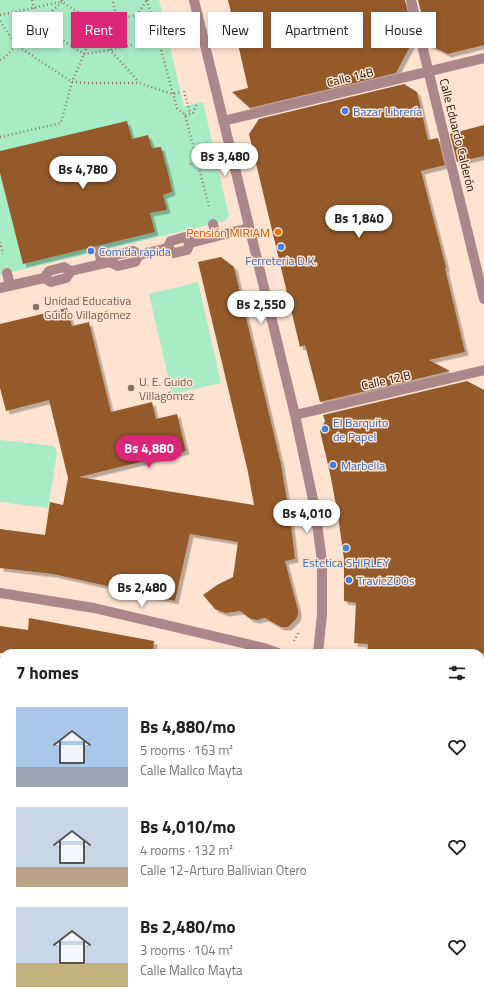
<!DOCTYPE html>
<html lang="en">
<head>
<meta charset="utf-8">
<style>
  :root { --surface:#fff; --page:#f2f2f2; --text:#202124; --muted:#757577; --accent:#db2777 }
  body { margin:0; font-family:"Titillium Web",sans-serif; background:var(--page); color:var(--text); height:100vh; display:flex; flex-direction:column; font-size:15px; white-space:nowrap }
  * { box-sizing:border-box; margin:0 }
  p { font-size:13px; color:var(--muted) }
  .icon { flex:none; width:22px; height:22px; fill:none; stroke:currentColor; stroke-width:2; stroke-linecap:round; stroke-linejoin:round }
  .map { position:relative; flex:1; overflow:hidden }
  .details { position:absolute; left:0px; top:649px; width:484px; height:356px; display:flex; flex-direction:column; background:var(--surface); border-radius:12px 12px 0 0; box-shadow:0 2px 6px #0003 }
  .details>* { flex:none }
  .banner { position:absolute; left:12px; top:12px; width:460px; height:36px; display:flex; gap:8px }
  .price { position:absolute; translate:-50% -34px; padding:0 9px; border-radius:14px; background:#fff; color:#222; font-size:13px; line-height:26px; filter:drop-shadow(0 1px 2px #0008) }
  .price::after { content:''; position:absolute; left:50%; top:24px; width:12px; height:9px; margin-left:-6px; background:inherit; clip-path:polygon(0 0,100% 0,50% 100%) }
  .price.selected { background:var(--accent); color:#fff }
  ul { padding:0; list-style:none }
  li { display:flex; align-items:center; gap:12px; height:100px; padding:0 16px }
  li span { display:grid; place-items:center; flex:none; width:112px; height:80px; border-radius:0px; color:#555 }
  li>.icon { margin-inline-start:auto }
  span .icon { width:48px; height:48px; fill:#fffc; stroke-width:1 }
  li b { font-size:17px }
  h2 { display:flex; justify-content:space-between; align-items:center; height:48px; padding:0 16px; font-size:17px }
  .chip { padding:0 14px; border-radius:0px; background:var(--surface); box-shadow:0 2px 6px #0003; font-size:14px; line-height:36px }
  .chip.selected { background:var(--accent); color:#fff }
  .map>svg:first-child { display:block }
  .green { fill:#a8ecc5 }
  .building { fill:#955a29; filter:url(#shadow) }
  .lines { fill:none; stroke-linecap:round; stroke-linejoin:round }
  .path { stroke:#907d6f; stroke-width:2.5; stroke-dasharray:1 3; stroke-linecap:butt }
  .minor { stroke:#ac8789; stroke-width:10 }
  .shop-dot { fill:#3f7fe0; stroke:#fde3d0; stroke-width:1.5 }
  .food-dot { fill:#e8710a; stroke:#fde3d0; stroke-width:1.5 }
  .education-dot { fill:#8d6e63; stroke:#fde3d0; stroke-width:1.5 }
  .labels { text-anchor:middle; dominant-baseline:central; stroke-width:3; stroke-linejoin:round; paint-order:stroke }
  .street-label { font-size:12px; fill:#1e130b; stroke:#fde3d0 }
  .shop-label { font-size:12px; fill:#366cbe; stroke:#fde3d0; text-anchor:start }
  .food-label { font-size:12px; fill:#c56008; stroke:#fde3d0; text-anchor:end }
  .education-label { font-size:12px; fill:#785e54; stroke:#fde3d0; text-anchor:start }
</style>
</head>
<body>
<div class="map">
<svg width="484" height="1005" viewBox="0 0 484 1005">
  <defs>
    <filter id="shadow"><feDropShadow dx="3.5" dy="3.5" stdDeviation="0" flood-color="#0004"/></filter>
  </defs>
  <rect width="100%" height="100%" fill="#fde3d0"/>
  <!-- green -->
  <path class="green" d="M0,0h159l25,106 19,-4 26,114 -4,5 -225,54z
    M198,282l23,101 -49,11 -23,-100z
    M0,440l54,6 3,7 -9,55 -48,-6z"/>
  <!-- building -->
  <path class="building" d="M228,0h177l9,39 -18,34 -146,35 -18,-16 16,-4z
    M418,0h66v45l-36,9 -19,-9z
    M404,84l13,8 11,48 10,-2 7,27 -24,6 25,96 -1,1 20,84 -36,8 21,11 -130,31 -15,-57 -5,2 -51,-213 10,-15z
    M127,121l5,18 16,-4 4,13 9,-1 8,30 3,15 -9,3 4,15 -17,3 5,19 -132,32 -23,-91v-22z
    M484,125v31l-27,6 -7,-28z
    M221,257l13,10 47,197 10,61 4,34 -10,2 13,49v5l-2,4 -8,8h-7l-16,-9 -8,2 -6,-1 -11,-8 -15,2 -10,-4 -12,-14 14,-10 16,-8 5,-35 -48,-8 -15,67 -122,-27 -53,-6v-39l45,6 5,-33 13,3 5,-27 -19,-78 -43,11 -6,-23v-64l67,-16 5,18 17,-4 22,90 41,-10 4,17 21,-5 9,37 -107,26 175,28 -6,-33 -50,-210z
    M467,381l17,9v263h-117l1,-9 -14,-1 2,-40 -12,-2v-42l-6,-43 -8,-43 -10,-42 5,-10 -2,-6z
    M29,618l125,23 -1,12h-153v-27l28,4z"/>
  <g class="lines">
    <!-- path -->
    <path class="path" d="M32,0l5,24 47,30 26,-4 47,-11
      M62,0v2l35,22 40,-9 10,-15
      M147,0l30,108 8,7 24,91
      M113,2l10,45
      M0,15l60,-13
      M0,21l16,24 56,37 17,1h50l33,11 9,-2
      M97,24l13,26 29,32
      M0,60l5,-3 32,-33 25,-22
      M184,91l6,22
      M185,115l8,-2 4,-10
      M0,137l61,-14 11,-41 25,-58
      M190,164l7,-2
      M0,242l3,12
      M294,641l5,-9"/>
    <!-- minor -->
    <path class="minor" d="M194,0l101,415 20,94 7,52v53l-4,39
      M411,0l73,299
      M223,121l261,-63
      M213,224l3,12
      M167,248l7,5 13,-3 3,-7
      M99,251l3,13
      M110,262l8,4 17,-4 4,-7
      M7,273l3,13
      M44,278l7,4 15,-4 5,-7
      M0,288l44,-10 5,-7 15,-4 7,4 39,-9 5,-7 18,-4 6,4 28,-7 4,-7 14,-4 5,6 59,-15
      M295,415l189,-45
      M0,593l94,15 170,40 14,5
      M480,726l4,2
      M0,806h4
      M480,950l4,2"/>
  </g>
  <!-- markers -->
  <g class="shop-dot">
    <circle cx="345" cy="111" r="4"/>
    <circle cx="281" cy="247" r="4"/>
    <circle cx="91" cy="251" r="4"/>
    <circle cx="325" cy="429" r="4"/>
    <circle cx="333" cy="465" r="4"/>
    <circle cx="346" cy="548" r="4"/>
    <circle cx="349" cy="580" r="4"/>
  </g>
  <circle class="food-dot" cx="278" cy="232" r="4"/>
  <g class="education-dot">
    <circle cx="36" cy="307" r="4"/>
    <circle cx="131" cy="388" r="4"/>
  </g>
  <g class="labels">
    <!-- street labels -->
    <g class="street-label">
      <text transform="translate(350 77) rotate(-14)">Calle 14B</text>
      <text transform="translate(458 135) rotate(76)">Calle Eduardo Calderón</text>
      <text transform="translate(386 380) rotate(-13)">Calle 12 B</text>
    </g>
    <!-- shop labels -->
    <g class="shop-label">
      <text x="353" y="111">Bazar Librería</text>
      <text x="99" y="251">Comida rápida</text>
      <text x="281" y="260" text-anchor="middle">Ferreteria D.K.</text>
      <text x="333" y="422">El Barquito<tspan x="333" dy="14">de Papel</tspan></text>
      <text x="341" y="465">Marbella</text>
      <text x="346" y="562" text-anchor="middle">Estetica SHIRLEY</text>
      <text x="357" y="580">TravieZOOs</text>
    </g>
    <!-- food labels -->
    <g class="food-label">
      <text x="270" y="232">Pensión MIRIAM</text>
    </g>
    <!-- education labels -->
    <g class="education-label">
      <text x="44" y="300">Unidad Educativa<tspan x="44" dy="14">Guido Villagómez</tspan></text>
      <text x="139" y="381">U. E. Guido<tspan x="139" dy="14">Villagómez</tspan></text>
    </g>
  </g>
</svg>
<b class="price" style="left:225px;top:177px">Bs 3,480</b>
<b class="price" style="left:83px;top:190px">Bs 4,780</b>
<b class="price" style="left:359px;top:239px">Bs 1,840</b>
<b class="price" style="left:261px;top:325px">Bs 2,550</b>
<b class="price selected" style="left:149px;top:469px">Bs 4,880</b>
<b class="price" style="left:307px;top:534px">Bs 4,010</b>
<b class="price" style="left:142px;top:608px">Bs 2,480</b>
<div class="banner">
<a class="chip">Buy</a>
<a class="chip selected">Rent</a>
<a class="chip">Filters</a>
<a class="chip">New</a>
<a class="chip">Apartment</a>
<a class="chip">House</a>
</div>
<section class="details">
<h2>7 homes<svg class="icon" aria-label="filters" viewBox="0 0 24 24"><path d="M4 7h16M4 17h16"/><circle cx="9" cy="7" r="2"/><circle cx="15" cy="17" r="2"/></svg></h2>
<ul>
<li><span style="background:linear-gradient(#a9c7e8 75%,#9aa5b1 0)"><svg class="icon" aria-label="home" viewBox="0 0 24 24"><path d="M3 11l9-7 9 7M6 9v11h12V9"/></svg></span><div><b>Bs 4,880/mo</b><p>5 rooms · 163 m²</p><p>Calle Mallco Mayta</p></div><svg class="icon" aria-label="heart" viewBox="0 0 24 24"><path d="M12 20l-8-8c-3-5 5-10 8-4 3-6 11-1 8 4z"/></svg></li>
<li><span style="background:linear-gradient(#c9d6e8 75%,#b9a48a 0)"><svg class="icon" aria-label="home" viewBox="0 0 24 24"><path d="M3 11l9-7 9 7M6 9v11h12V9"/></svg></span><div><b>Bs 4,010/mo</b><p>4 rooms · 132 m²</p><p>Calle 12-Arturo Ballivian Otero</p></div><svg class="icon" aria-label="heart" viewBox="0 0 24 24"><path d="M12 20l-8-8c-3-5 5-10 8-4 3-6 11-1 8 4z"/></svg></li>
<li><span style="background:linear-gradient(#c9d6e8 70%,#c2b280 0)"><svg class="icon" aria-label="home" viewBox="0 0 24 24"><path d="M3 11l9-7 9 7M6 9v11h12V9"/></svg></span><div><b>Bs 2,480/mo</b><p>3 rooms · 104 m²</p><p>Calle Mallco Mayta</p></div><svg class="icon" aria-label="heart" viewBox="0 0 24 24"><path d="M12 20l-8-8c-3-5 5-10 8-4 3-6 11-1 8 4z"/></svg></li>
</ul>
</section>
</div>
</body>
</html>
